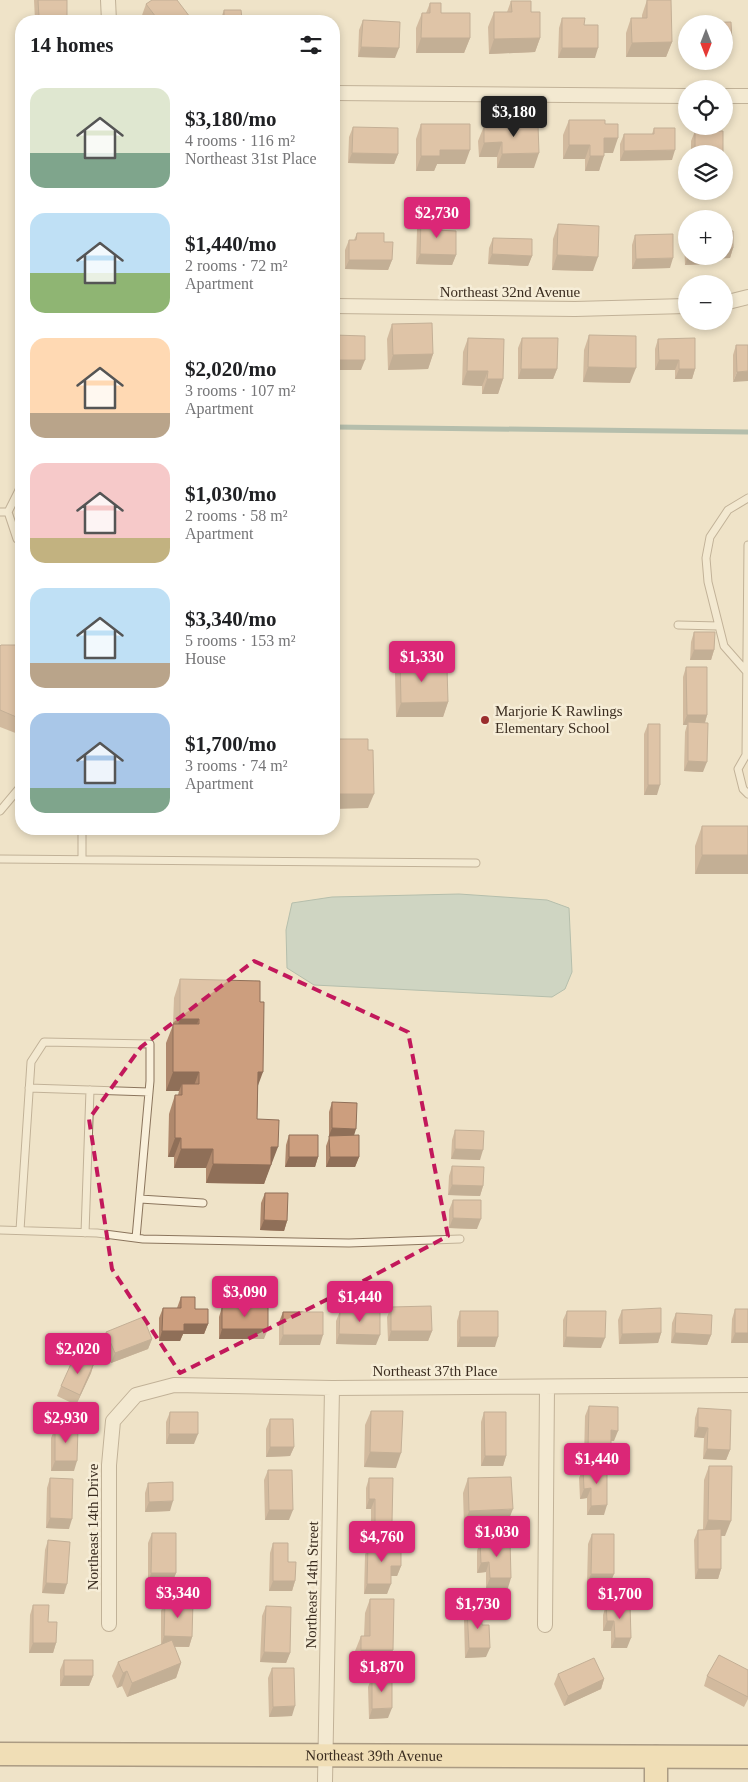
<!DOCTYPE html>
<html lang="en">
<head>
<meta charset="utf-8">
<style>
  :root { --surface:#fff; --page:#f2f2f2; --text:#202124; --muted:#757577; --accent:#db2777 }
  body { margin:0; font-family:"Times New Roman",serif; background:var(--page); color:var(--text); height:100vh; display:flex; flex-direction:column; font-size:19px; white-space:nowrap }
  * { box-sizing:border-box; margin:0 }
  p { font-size:16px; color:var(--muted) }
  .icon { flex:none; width:28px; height:28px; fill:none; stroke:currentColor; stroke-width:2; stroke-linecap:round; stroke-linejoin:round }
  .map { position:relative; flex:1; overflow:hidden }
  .panel { position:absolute; left:15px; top:15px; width:325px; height:820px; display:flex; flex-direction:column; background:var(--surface); border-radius:20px; box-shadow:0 2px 8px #0003 }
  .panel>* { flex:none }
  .needle { width:32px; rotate:180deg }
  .controls { position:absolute; left:678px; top:15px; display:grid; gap:10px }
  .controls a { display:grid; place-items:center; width:55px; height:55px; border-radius:50%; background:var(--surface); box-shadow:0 2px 8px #0003; font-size:25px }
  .price { position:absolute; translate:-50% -42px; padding:0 11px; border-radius:5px; background:var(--accent); color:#fff; font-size:16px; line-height:32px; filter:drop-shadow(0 1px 2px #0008) }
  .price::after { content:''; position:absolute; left:50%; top:30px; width:15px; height:11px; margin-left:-8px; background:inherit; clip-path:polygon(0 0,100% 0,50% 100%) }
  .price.current { background:#222; color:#fff }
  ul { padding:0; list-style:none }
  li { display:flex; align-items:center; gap:15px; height:125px; padding:0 15px }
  li span { display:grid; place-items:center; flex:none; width:140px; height:100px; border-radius:15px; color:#555 }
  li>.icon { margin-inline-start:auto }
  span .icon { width:60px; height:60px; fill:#fffc; stroke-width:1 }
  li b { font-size:21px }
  h2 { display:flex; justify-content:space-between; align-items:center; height:60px; padding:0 15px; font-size:21px }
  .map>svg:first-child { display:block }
  .water { fill:#a9c3bb; stroke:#6f9189 }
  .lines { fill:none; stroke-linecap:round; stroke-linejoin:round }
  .stream { stroke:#6f9189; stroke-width:5 }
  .service-casing { stroke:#8b755d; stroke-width:9 }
  .minor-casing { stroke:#8b755d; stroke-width:16 }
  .primary-casing { stroke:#594330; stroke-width:25 }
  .service { stroke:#f9f0db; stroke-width:7 }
  .minor { stroke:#f9f0db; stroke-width:14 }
  .primary { stroke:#f1d8a1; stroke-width:22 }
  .wall { fill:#af886c }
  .shaded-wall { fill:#8f6f58 }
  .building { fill:#cc9e7e; stroke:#8f6f58 }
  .marked { fill:none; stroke:#c2185b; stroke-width:4; stroke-dasharray:10 6; stroke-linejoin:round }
  .poi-dot { fill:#9a2d2d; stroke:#f6edd7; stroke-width:2 }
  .labels { text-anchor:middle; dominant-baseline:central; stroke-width:5; stroke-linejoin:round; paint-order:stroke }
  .street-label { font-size:15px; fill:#3b2d20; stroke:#f6edd7 }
  .poi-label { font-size:15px; fill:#3b2d20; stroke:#f6edd7; text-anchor:start }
</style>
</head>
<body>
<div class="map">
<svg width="748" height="1782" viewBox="0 0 748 1782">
  <rect width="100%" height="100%" fill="#efe3c8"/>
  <!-- water -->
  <path class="water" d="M459,894l88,6 22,8 3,64 -7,17 -13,8 -238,-12 -27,-17 -1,-38 6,-27 40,-6z"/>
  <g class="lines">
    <!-- stream -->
    <path class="stream" d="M334,427l414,5"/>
    <!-- service casing -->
    <g class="service-casing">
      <path id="service" d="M21,486l-13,26 9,27 4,2
        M0,512h8
        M748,545l-2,210 -8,14 5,20 5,5
        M678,625l41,1
        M746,671l-22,-25 -16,-64 -2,-24 4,-21 18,-27 20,-12
        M0,811l21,-25
        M82,858v-29
        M0,859l476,4
        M29,1088l120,4
        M140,1199l63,4
        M0,1230l97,3 46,6 206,4 111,-4
        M20,1230l11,-168 13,-20 106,2v37l-14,157
        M85,1233l5,-143"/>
    </g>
    <!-- minor casing -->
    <g class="minor-casing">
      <path id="minor" d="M108,0l1,21
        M334,93l352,3
        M724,96h24
        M724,303l24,-6
        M334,306l241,3 111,-3
        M109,1624v-159l4,-44 23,-26 38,-10 158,3 416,-3
        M545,1625l2,-238
        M325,1782l7,-394"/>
    </g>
    <!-- primary casing -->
    <g class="primary-casing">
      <g id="primary">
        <path id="s1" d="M0,1754l748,3"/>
        <path d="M656,1757v25"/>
      </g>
    </g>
    <!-- service -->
    <use href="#service" class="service"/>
    <!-- minor -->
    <use href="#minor" class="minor"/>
    <!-- primary -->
    <use href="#primary" class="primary"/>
  </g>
  <!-- wall -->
  <path class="wall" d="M34,0h33v17l-1,4h-31z
    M647,0l25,42 -6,15h-40v-24l5,-15h11v-3z
    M511,1l20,11 9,26 -5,14 -46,2 -1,-27 6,-15h13z
    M430,3l40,35 -6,15h-48v-25l6,-15h4z
    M146,4l47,17h-50l-2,-3z
    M224,10l18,9 18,2h-40z
    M562,18l22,7 11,33h-37l1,-30z
    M363,20l32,38 -37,-1 1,-27z
    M569,120l36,4 8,29h-9l-5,18h-14v-12h-22v-24z
    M421,124l44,40h-28l-3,7h-18v-32z
    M484,126l50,42h-37v-11h-18l-1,-16z
    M353,127l45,27 -4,10 -46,-1 1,-26z
    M654,128l18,32 -52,1v-17l4,-10h28z
    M695,131l28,23h-32v-13z
    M421,219l15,11 20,25 -4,10 -36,-1 1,-35z
    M558,224l35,47 -41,-1 1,-31z
    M357,233l27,9 8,18 -4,10 -43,-1v-19l4,-10h5z
    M635,235l35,33 -38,1v-24z
    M686,236v20h38l9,-8 -3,10 -22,1 -2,5 -21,1 -1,-23z
    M493,238l39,18 -4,10 -40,-2 1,-16z
    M392,324l41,30 -5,15 -40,1 -1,-31z
    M589,335l41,48 -47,-1 1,-32z
    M468,338l35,41 -5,15h-16v-8l-20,-1 1,-33z
    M522,338l35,31 -4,10h-35v-31z
    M658,339l37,30 -3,10h-17v-9h-20v-21z
    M736,345h12l-15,37v-27z
    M694,632l20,18 -3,10h-21l1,-18z
    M21,645v88l-3,1 -18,-7v-81z
    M400,658l18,10 30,34 -5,15h-47l-1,-44z
    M686,667l21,48 -2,8 -2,49 -19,-1 1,-39 2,-7h-4v-48z
    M648,724l9,71h-13v-61z
    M702,826l46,48h-53v-28z
    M180,979l78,108 -1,32 14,47h-1l-6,18 -58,-1v-15h-32v-11h-6l1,-43 6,-19h3l1,-4h-13v-48l7,-18 1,-27z
    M332,1102l22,33 5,22 -4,10h-29v-21l3,-8v-26z
    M455,1130l25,30 -29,-1 1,-19z
    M289,1135l29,22 -3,10h-30l1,-22z
    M452,1166l31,20 -3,10 -32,-1 1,-19z
    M265,1193l22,28 -3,10 -24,-1 1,-27z
    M453,1200l24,29 -28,-1v-18z
    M181,1297l14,12 13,15 -4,10h-21l-3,7h-21v-23l4,-10h14z
    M222,1307l42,32h-45v-22z
    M391,1307l41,24 -4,10h-40l-1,-24z
    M735,1309h13v34h-17l1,-24z
    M622,1310l39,23 -3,10 -39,1 -1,-24z
    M340,1311l36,34 -40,-1v-23z
    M460,1311l35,36h-38v-26z
    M567,1311l34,37 -38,-1v-27z
    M283,1312l37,33h-41v-23z
    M676,1313l35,22 -4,10 -36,-2 1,-20z
    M106,1332l46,7 -4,10 -37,14 -9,-21z
    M94,1363l-3,10 -15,32 -19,-9 4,-10z
    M589,1406l25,35h-3l-4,17h-23l1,-42z
    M698,1408l32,42 -4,10 -23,-1 1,-21 -10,-1 1,-19z
    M371,1411l25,57 -32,-1 1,-42z
    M170,1412l24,32h-28v-22z
    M484,1412l22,44 -3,10h-22v-44z
    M270,1419l24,28 -4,9 -24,1v-28z
    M55,1428l19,43h-23v-33z
    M709,1466l16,70h-4v33l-3,10h-23l-1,-39 4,-10h5l1,-50z
    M583,1469l21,46h-17v-17l-7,1 -1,-21z
    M268,1470l21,50h-24l-1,-40z
    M50,1478l19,51 -23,-1 1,-40z
    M369,1478l23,44 -3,10h-18v-23h-5v-21z
    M468,1478l39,46 -43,2 -1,-33z
    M148,1483l22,28 -25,1v-19z
    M152,1533l24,40 -4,10h-24v-40z
    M592,1534l18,50 -23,-1 1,-39z
    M48,1540l16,54 -22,-1 3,-43z
    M480,1541l28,47h-22v-16l-9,1v-22z
    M273,1543l15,19 7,19 -3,10h-23l1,-38z
    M368,1545l33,21 -4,10h-6l-4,18h-23l1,-39z
    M370,1599l18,66 -33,-1v-13l6,-15h3l1,-23z
    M165,1601l27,36 -3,10h-15l7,16 -5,15 -49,19 -5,-11 -5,2 -5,-12 6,-14 43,-17v-34z
    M33,1605l15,17 8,21 -3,10h-24l1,-38z
    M606,1605l21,43h-16v-17h-8v-16z
    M266,1606l24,47 -4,10 -26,-1 2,-46z
    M467,1609l15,16 4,32 -21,1 -1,-39z
    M64,1660l29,16 -4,10h-29v-16z
    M272,1668l20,48 -23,1 -1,-39z
    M748,1670v29l-4,8 -40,-21 3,-10z
    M558,1674l46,5 -3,10 -37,17 -10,-22z
    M372,1677l16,41 -19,1 -1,-32z"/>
  <!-- shaded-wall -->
  <path class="shaded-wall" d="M39,17h28l-1,4h-28z
    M421,38h49l-6,15h-48z
    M540,38l-5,14 -46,2 5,-15z
    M672,42l-6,15h-40l6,-14z
    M724,42h8l-4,10h-4z
    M361,47l38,1 -4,10 -37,-1z
    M562,48h36l-3,10h-37z
    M604,138h14l-5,15h-14z
    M502,142l-5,15h-18l5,-14z
    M569,145h21l-5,14h-22z
    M440,150h30l-5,14h-28l-3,7h-18l5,-15z
    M675,150l-3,10 -52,1 4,-10z
    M352,153l46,1 -4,10 -46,-1z
    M539,153l-5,15h-37l5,-14z
    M590,156h14l-5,15h-14z
    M724,248h9l-3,10 -22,1 -2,5 -21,1 3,-9h36z
    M420,254l36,1 -4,10 -36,-1z
    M492,254l40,2 -4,10 -40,-2z
    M557,255l41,2 -5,14 -41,-1z
    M673,258l-3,10 -38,1 4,-10z
    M349,260h43l-4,10 -43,-1z
    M433,354l-5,15 -40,1 5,-15z
    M334,360h31l-4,10h-27z
    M659,360h20l-4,10h-20z
    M588,367l48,1 -6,15 -47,-1z
    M521,369h36l-4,10h-35z
    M679,369h16l-3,10h-17z
    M467,371h21l-6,15 -20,-1z
    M748,371v10l-15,1 4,-10z
    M487,379h16l-5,15h-16z
    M694,650h20l-3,10h-21z
    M448,702l-5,15h-47l5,-14z
    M687,715h20l-3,10 -16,-3 -1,3h-4z
    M21,725v8l-3,1z
    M688,761l19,1 -4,10 -19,-1z
    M648,785h12l-3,10h-13z
    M334,794h40l-6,14 -34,1z
    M702,855h46v19h-53z
    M180,1019h19l-7,19h-19z
    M173,1072h26l-7,19 -10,-7 -3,7h-13z
    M258,1072h5l-7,19z
    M332,1128l24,1 -3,10 -24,-3 -1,2z
    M175,1138h6l-7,19h-6z
    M271,1147h7l-14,37 -58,-1 7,-19z
    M181,1149h32l-7,19h-32z
    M455,1149l28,1 -3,10 -29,-1z
    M289,1157h29l-3,10h-30z
    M330,1157h29l-4,10h-29z
    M452,1185l31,1 -3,10 -32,-1z
    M453,1218l28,1 -4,10 -28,-1z
    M264,1220l23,1 -3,10 -24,-1z
    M184,1324h24l-4,10h-21l-3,7h-21l3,-10z
    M222,1329h46l-4,10h-45z
    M391,1331h41l-4,10h-40z
    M661,1333l-3,10 -39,1 3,-10z
    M675,1333l36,2 -4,10 -36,-2z
    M735,1333h13v10h-17z
    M339,1334l41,1 -4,10 -40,-1z
    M283,1335h40l-3,10h-41z
    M460,1337h38l-3,10h-38z
    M566,1337l39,1 -4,10 -38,-1z
    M152,1339l-4,10 -37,14 4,-10z
    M94,1363l-3,10 -15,32 4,-10z
    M698,1427l10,1 -4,10 -10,-1z
    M611,1430l7,1 -4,10 -7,-1z
    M169,1434h29l-4,10h-28z
    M270,1447h24l-4,9 -24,1z
    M588,1448h23l-4,10h-23z
    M707,1449l23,1 -4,10 -23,-1z
    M370,1452l31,1 -5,15 -32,-1z
    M485,1456h21l-3,10h-22z
    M55,1461h22l-3,10h-23z
    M591,1488l-4,10 -7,1 4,-10z
    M369,1499h6l-4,10h-5z
    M173,1501l-3,10 -25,1 4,-10z
    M607,1505l-3,10h-17l4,-9z
    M513,1509l-6,15 -43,2 5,-15z
    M269,1510h24l-4,10h-24z
    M50,1518l22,1 -3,10 -23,-1z
    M708,1520l23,1 -6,15 -22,-1z
    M375,1522h17l-3,10h-18z
    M489,1562l-3,10 -9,1 4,-10z
    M391,1566h10l-4,10h-9z
    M698,1569h23l-3,10h-23z
    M151,1573h25l-4,10h-24z
    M591,1574h23l-4,10 -23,-1z
    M490,1578h21l-3,10h-22z
    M273,1581h22l-3,10h-23z
    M46,1583l21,1 -3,10 -22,-1z
    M367,1584h24l-4,10h-23z
    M607,1621h7l-3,10h-8z
    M164,1636l28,1 -3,10 -28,-1z
    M615,1638h16l-4,10h-16z
    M33,1643h23l-3,10h-24z
    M469,1648h21l-4,9 -21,1z
    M361,1650h32l-5,15 -33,-1z
    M264,1652l26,1 -4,10 -26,-1z
    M181,1663l-5,15 -49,19 5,-14z
    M127,1671l-5,15 -5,2 6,-15z
    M64,1676h29l-4,10h-29z
    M604,1679l-3,10 -37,17 4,-10z
    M295,1706l-3,10 -23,1 4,-10z
    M392,1708l-4,10 -19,1 3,-10z"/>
  <!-- building -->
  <path class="building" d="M38,0h29v17h-28z
    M152,0h25l16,21h-34l-13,-17z
    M647,0h24l1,42 -40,1 -1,-25h16z
    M511,1h20v11h9v26l-46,1v-27h18z
    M430,3h11v10h29v25h-49l1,-25h8z
    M224,10h17l1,9h18v2h-36z
    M562,18h23l-1,7h14v23h-36z
    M322,19v2h-45v-1z
    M363,20l37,2 -1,26 -38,-1z
    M731,22l1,20h-8v-18l-33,-1z
    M569,120h36v4h13v14h-14v18h-14v-11h-21z
    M421,124h49v26h-30v6h-19z
    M538,125l1,28 -37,1v-12l-18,1v-17z
    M353,127l45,1v26l-46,-1z
    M654,128h21v22l-51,1v-17h30z
    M695,131h28v23h-28z
    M421,219h16l-1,11 20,1v24l-36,-1z
    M558,224l41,2 -1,31 -41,-2z
    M733,231v17h-9v-16z
    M357,233h27v9h9l-1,18h-43v-20h7z
    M673,234v24l-37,1 -1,-24z
    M493,238l39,1v17l-40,-2z
    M432,323l1,31 -40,1 -1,-31z
    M334,335l31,1v24h-31z
    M589,335l47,1v32l-48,-1z
    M468,338l36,1 -1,40h-16l1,-8h-21z
    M522,338h36l-1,31h-36z
    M695,338v31h-16v-9h-20l-1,-21z
    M736,345h12v26l-11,1z
    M694,632h21l-1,18h-20z
    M1,645h20v74l-21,-9v-64z
    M400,658h18v10h29l1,34 -47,1z
    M686,667h21v48h-20z
    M688,722l20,1 -1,39 -19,-1z
    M648,724h12v61h-12z
    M334,739h34v11h5l1,44h-40z
    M702,826h46v29h-46z
    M180,979l80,2v21h4l-1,70h-5l-1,47 22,1 -1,27h-7v18l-58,-1v-15h-32v-11h-6v-43h7v-11h17v-12h-26v-48h26v-5h-19z
    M332,1102l25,1 -1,26 -24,-1z
    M455,1130l29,1 -1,19 -28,-1z
    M289,1135h29v22h-29z
    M359,1135v22h-29l-1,-21z
    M452,1166l32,1 -1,19 -31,-1z
    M265,1193h23l-1,28 -23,-1z
    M453,1200h28v19l-28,-1z
    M181,1297h14v12h13v15h-24v7h-22l1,-23h18z
    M431,1306l1,25h-41v-24z
    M222,1307h46v22h-46z
    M661,1308v25l-39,1v-24z
    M735,1309h13v24h-13z
    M340,1311l40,1v23l-41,-1z
    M460,1311h38v26h-38z
    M567,1311h39l-1,27 -39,-1z
    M283,1312h40v23h-40z
    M676,1313l36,2 -1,20 -36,-2z
    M143,1317l9,22 -37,14 -9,-21z
    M75,1355l19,8 -14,32 -19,-9z
    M589,1406l29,1v24l-7,-1v18h-23z
    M698,1408l33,2 -1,40 -23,-1 1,-21 -10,-1z
    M371,1411h32l-2,42 -31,-1z
    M170,1412h28v22h-29z
    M484,1412h22v44h-21z
    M270,1419h23l1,28h-24z
    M55,1428h23l-1,33h-22z
    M709,1466h23l-1,55 -23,-1z
    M607,1468v37l-16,1v-18l-7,1 -1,-20z
    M268,1470h24l1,40h-24z
    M511,1477l2,32 -44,2 -1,-33z
    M50,1478l23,1 -1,40 -22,-1z
    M369,1478h24l-1,44h-17v-23h-6z
    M173,1482v19l-24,1 -1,-19z
    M721,1529v40h-23v-39z
    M152,1533h24v40h-25z
    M592,1534h22v40h-23z
    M48,1540l22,2 -3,42 -21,-1z
    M510,1540l1,38h-21l-1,-16 -8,1 -1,-22z
    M273,1543h15v19h8l-1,19h-22z
    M368,1545l33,1v20h-10v18h-24z
    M370,1599h24l-1,51h-32v-14h9z
    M165,1601l28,1 -1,35 -28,-1z
    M630,1604l1,34h-16l-1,-17h-7l-1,-16z
    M33,1605h16l-1,17h9l-1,21h-23z
    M266,1606l25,1 -1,46 -26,-1z
    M467,1609h14l1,16h7l1,23h-21z
    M172,1640l9,23 -49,20 -5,-12 -4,2 -5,-11z
    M719,1655l29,15v27l-41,-21z
    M594,1658l10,21 -36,17 -10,-22z
    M64,1660h29v16h-29z
    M272,1668h22l1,38 -22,1z
    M372,1677h20v31l-20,1z"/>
  <!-- marked area -->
  <path d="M0 0H748V1782H0ZM254,961l154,71 40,204 -96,51 -172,86 -68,-104 -23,-150 52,-72z" fill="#efe3c8" fill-opacity=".55" fill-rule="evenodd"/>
  <path class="marked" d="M254,961l154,71 40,204 -96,51 -172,86 -68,-104 -23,-150 52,-72z"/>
  <!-- markers -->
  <circle class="poi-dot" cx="485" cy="720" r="5"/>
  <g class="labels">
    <!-- street labels -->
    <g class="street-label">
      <text x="510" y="292">Northeast 32nd Avenue</text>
      <text x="435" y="1371">Northeast 37th Place</text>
      <text transform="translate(93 1527) rotate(-90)">Northeast 14th Drive</text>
      <text transform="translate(312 1585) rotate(-89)">Northeast 14th Street</text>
      <text stroke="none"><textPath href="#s1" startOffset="374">Northeast 39th Avenue</textPath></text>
    </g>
    <!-- poi labels -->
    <g class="poi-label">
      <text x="495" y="711">Marjorie K Rawlings<tspan x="495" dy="17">Elementary School</tspan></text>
    </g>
  </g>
</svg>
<div class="controls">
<a><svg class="needle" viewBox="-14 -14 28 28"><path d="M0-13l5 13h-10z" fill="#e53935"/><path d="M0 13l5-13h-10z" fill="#757577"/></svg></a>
<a><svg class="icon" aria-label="locate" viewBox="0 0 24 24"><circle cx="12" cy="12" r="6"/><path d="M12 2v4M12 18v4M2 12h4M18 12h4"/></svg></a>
<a><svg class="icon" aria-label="layers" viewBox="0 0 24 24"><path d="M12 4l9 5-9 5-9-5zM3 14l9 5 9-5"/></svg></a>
<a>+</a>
<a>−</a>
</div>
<b class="price current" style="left:514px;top:138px">$3,180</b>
<b class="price" style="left:437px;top:239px">$2,730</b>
<b class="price" style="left:422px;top:683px">$1,330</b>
<b class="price" style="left:245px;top:1318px">$3,090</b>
<b class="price" style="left:360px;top:1323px">$1,440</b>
<b class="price" style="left:78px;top:1375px">$2,020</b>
<b class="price" style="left:66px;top:1444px">$2,930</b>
<b class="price" style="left:597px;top:1485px">$1,440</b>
<b class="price" style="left:497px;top:1558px">$1,030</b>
<b class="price" style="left:382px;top:1563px">$4,760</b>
<b class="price" style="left:178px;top:1619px">$3,340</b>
<b class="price" style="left:620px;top:1620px">$1,700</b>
<b class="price" style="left:478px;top:1630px">$1,730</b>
<b class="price" style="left:382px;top:1693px">$1,870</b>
<section class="panel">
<h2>14 homes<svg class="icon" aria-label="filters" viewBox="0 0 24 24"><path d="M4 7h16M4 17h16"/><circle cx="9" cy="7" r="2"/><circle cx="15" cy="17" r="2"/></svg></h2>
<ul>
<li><span style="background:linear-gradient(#dfe7d0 65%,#7fa58c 0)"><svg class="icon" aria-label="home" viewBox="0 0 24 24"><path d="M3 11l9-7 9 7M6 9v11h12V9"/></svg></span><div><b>$3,180/mo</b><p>4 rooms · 116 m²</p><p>Northeast 31st Place</p></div></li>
<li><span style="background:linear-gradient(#bfe0f5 60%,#8fb573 0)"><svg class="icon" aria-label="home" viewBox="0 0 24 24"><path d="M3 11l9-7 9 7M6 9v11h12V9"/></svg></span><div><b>$1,440/mo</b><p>2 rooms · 72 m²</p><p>Apartment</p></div></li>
<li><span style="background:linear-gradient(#ffd9b3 75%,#b9a48a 0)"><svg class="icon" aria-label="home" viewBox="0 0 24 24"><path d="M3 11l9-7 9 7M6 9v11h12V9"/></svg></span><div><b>$2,020/mo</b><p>3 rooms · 107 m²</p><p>Apartment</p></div></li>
<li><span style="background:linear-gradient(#f6c9c9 75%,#c2b280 0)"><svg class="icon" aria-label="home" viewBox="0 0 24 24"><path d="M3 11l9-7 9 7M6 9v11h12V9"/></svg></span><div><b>$1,030/mo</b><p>2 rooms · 58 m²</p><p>Apartment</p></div></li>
<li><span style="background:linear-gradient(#bfe0f5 75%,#b9a48a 0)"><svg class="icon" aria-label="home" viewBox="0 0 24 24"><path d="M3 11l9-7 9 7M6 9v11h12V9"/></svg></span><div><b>$3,340/mo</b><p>5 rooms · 153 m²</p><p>House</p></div></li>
<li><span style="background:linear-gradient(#a9c7e8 75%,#7fa58c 0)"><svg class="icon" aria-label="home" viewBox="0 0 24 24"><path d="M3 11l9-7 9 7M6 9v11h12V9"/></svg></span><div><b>$1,700/mo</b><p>3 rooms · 74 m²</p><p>Apartment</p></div></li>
</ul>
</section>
</div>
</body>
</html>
